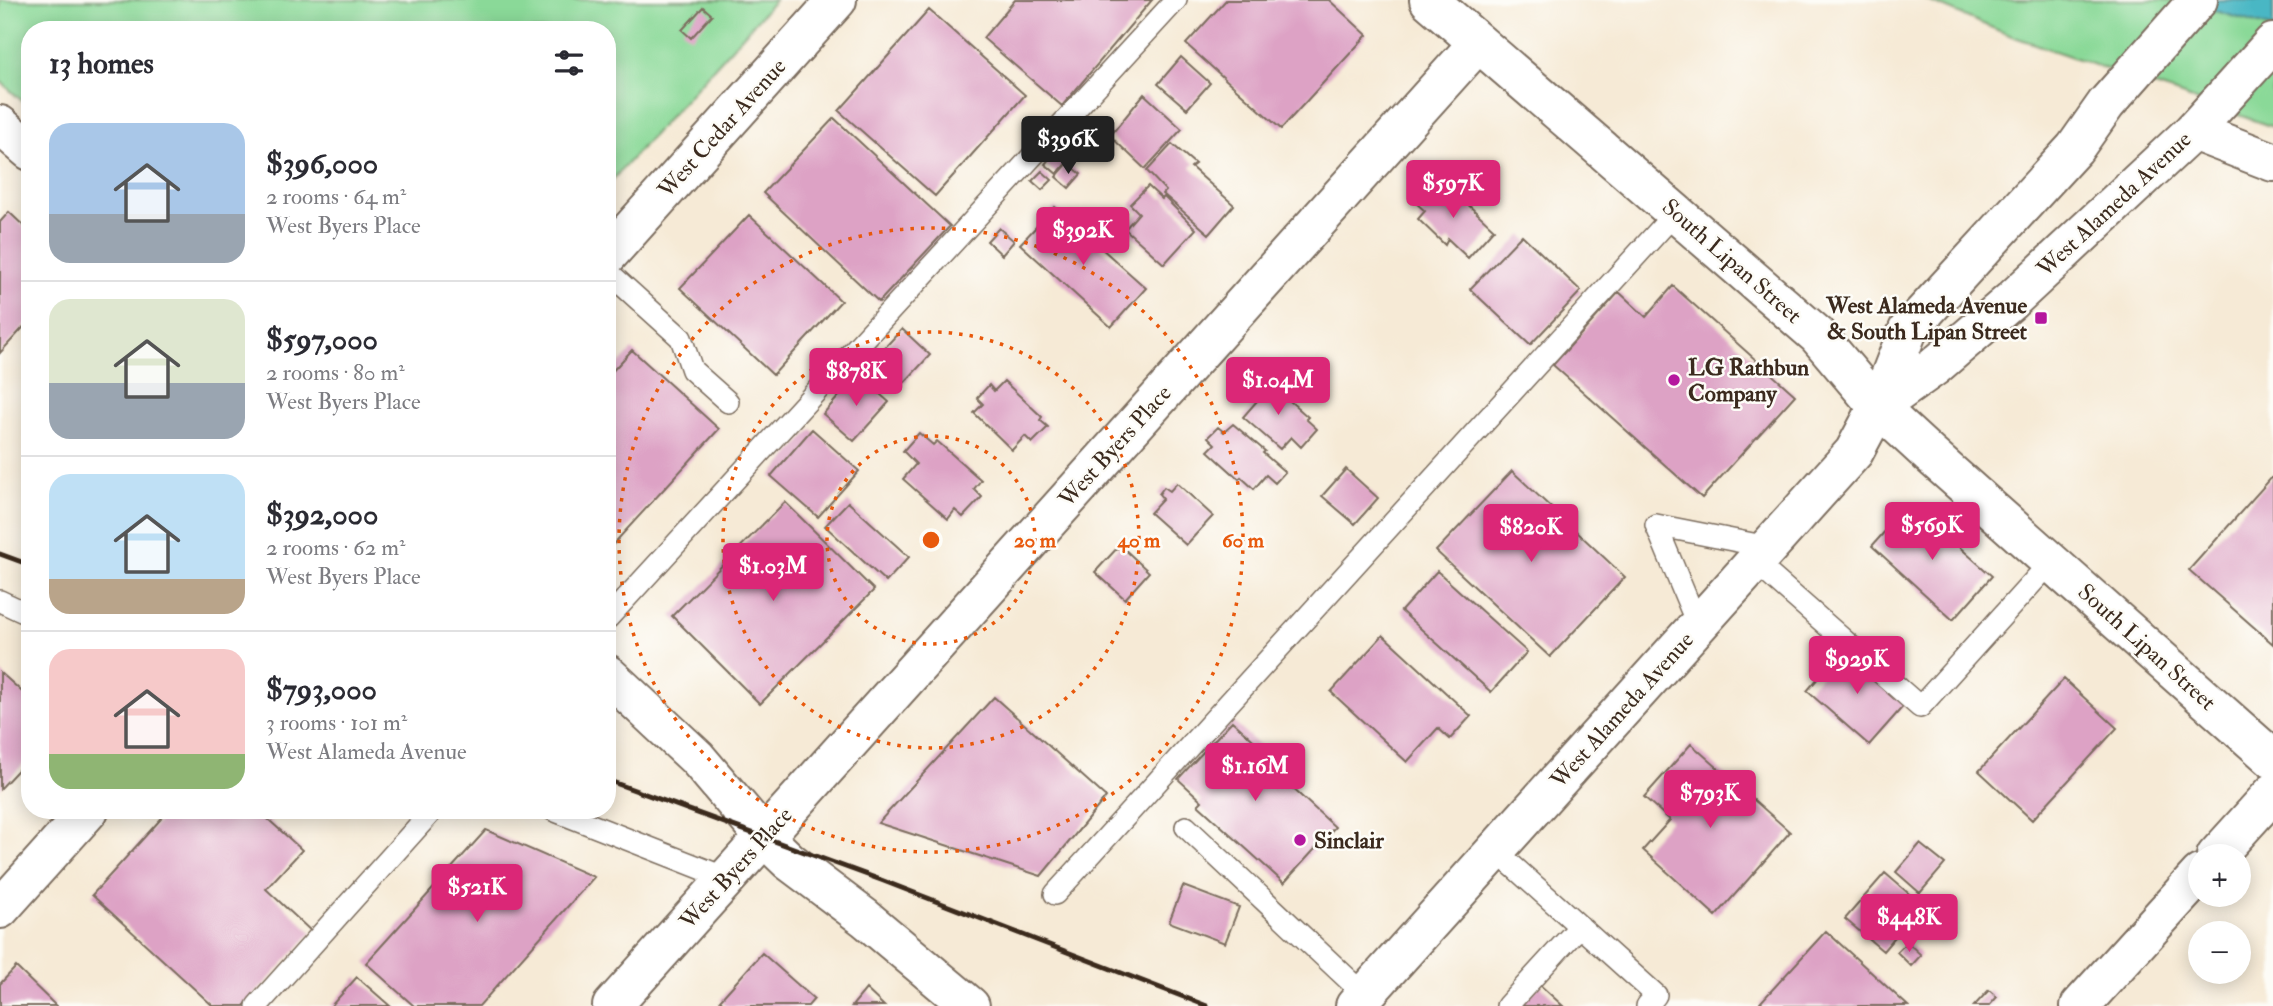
<!DOCTYPE html>
<html lang="en">
<head>
<meta charset="utf-8">
<style>
  :root { --surface:#fff; --page:#f7f7f7; --text:#2b2b33; --muted:#7c7c81; --line:#e1e1e2; --accent:#db2777 }
  body { margin:0; font-family:"IM FELL Double Pica",serif; background:var(--page); color:var(--text); height:100vh; display:flex; flex-direction:column; font-size:26px; white-space:nowrap }
  * { box-sizing:border-box; margin:0 }
  p { font-size:23px; color:var(--muted) }
  .icon { flex:none; width:38px; height:38px; fill:none; stroke:currentColor; stroke-width:2; stroke-linecap:round; stroke-linejoin:round }
  .map { position:relative; flex:1; overflow:hidden }
  .drawer { position:absolute; left:21px; top:21px; width:595px; height:798px; display:flex; flex-direction:column; background:var(--surface); border-radius:28px; box-shadow:0 4px 18px #0003 }
  .drawer>* { flex:none }
  .buttons { position:absolute; left:2188px; top:844px; display:grid; gap:14px }
  .buttons a { display:grid; place-items:center; width:63px; height:63px; border-radius:50%; background:var(--surface); box-shadow:0 4px 18px #0003; font-size:35px }
  .price { position:absolute; translate:-50% -60px; padding:0 16px; border-radius:7px; background:var(--accent); color:#fff; font-size:23px; line-height:46px; filter:drop-shadow(0 2px 4px #0008) }
  .price::after { content:''; position:absolute; left:50%; top:42px; width:21px; height:16px; margin-left:-10px; background:inherit; clip-path:polygon(0 0,100% 0,50% 100%) }
  .price.active { background:#222; color:#fff }
  ul { padding:0; list-style:none }
  li { display:flex; align-items:center; gap:21px; height:175px; padding:0 28px }
  li+li { border-top:2px solid var(--line) }
  li span { display:grid; place-items:center; flex:none; width:196px; height:140px; border-radius:21px; color:#555 }
  li>.icon { margin-inline-start:auto }
  span .icon { width:84px; height:84px; fill:#fffc; stroke-width:1 }
  li b { font-size:30px }
  h2 { display:flex; justify-content:space-between; align-items:center; height:84px; padding:0 28px; font-size:30px }
  .map>svg:first-child { display:block }
  .green { fill:#8ad998; stroke:#62825b; stroke-width:2 }
  .water { fill:#49b7c4; stroke:#427071; stroke-width:2 }
  .building { fill:#dda2c5 }
  .lines { fill:none; stroke-linecap:round; stroke-linejoin:round }
  .lane-casing { stroke:#7c6d5e; stroke-width:24 }
  .street-casing { stroke:#7c6d5e; stroke-width:42 }
  .secondary-casing { stroke:#7c6d5e; stroke-width:42 }
  .primary-casing { stroke:#7c6d5e; stroke-width:42 }
  .lane { stroke:#fff; stroke-width:21 }
  .street { stroke:#fff; stroke-width:38 }
  .secondary { stroke:#fff; stroke-width:38 }
  .primary { stroke:#fff; stroke-width:38 }
  .rail { stroke:#3b2a1e; stroke-width:5 }
  .ring { fill:none; stroke:#e8590c; stroke-width:3.5; stroke-dasharray:3.5 7 }
  .poi-dot { fill:#b5179e; stroke:#fdfcf7; stroke-width:2.5 }
  .labels { text-anchor:middle; dominant-baseline:central; stroke-width:5; stroke-linejoin:round; paint-order:stroke }
  .street-label { font-size:23px; fill:#3b2a1e; stroke:#fdfcf7 }
  .poi-label { font-size:23px; font-weight:bold; fill:#3b2a1e; stroke:#fdfcf7; text-anchor:start }
  .centre { fill:#e8590c; stroke:#fdfcf7; stroke-width:3.5 }
  .ring-label { font-size:21px; text-anchor:middle; font-weight:bold; fill:#e8590c; stroke:#fdfcf7; stroke-width:5; stroke-linejoin:round; paint-order:stroke }
</style>
</head>
<body>
<div class="map">
<svg width="2273" height="1006" viewBox="0 0 2273 1006">
  <rect width="100%" height="100%" fill="#fdfcf7"/>
  <filter id="ink" filterUnits="userSpaceOnUse"><feTurbulence type="fractalNoise" baseFrequency=".0143" numOctaves="2"/><feDisplacementMap in="SourceGraphic" scale="14" xChannelSelector="R" yChannelSelector="G"/><feConvolveMatrix kernelMatrix="1 2 1 2 8 2 1 2 1" color-interpolation-filters="sRGB"/></filter>
  <filter id="wash" filterUnits="userSpaceOnUse"><feTurbulence type="fractalNoise" baseFrequency=".00686" numOctaves="4" result="noise"/><feDisplacementMap in="SourceGraphic" scale="28" xChannelSelector="R" yChannelSelector="G"/><feGaussianBlur stdDeviation="1.57" result="paint"/><feColorMatrix in="noise" values="0 0 0 0 0 0 0 0 0 0 0 0 0 0 0 0 0 1.4 0 .05"/><feComposite in="paint" operator="in"/></filter>
  <g filter="url(#wash)">
    <rect width="100%" height="100%" fill="#f6ead6"/>
    <!-- green -->
    <path class="green" d="M0,0h775l-168,186v-156h-577v78l-30,-27z
      M1926,0h252l95,28v99l-264,-92z"/>
    <!-- water -->
    <path class="water" d="M2178,0h95v28z"/>
    <g id="blocks">
      <!-- building -->
      <path class="building" d="M1015,0h137l-90,106 -79,-68z
        M1226,0h103l38,35 -86,94 -95,-85z
        M703,7l9,8 -21,23 -9,-8z
        M929,10l96,85 -90,101 -96,-85z
        M1181,57l29,26 -23,26 -29,-25z
        M1144,94l38,35 -37,40 -35,-33z
        M834,118l116,108 -71,76 -116,-109z
        M1172,144l23,20 -4,3 43,38 -25,29 -46,-40 3,-3 -19,-20z
        M1058,148l12,11 -13,15 -12,-10z
        M1068,163l13,11 -12,14 -13,-11z
        M1042,171l10,9 -10,10 -10,-9z
        M1435,182l8,8 4,-5 47,44 -26,29 -20,-19 -3,6 -27,-26 7,-8 -9,-8z
        M1148,186l14,13 2,-2 32,32 -32,35 -39,-35 14,-16 -9,-9z
        M1055,207l91,81 -35,39 -91,-83z
        M9,212l21,20v88l-30,33v-131z
        M749,215l92,86 -68,74 -93,-87z
        M999,228l15,13 -12,14 -15,-14z
        M1522,235l59,56 -51,54 -60,-56z
        M1673,286l122,109 -93,103 -149,-133 66,-73 27,25z
        M902,329l28,26 -25,27 -28,-26z
        M632,350l87,79 -112,122v-174z
        M858,375l31,27 -35,39 -31,-27z
        M1004,381l38,36 -2,3 8,7 -16,16 -7,-7 -13,14 -38,-37 9,-9 -6,-6 12,-13 5,6z
        M1263,381l7,7 2,-3 36,32 -2,2 11,10 -16,18 -10,-10 -11,12 -37,-32 14,-16 -6,-7z
        M1233,424l32,27 -2,2 22,19 -10,11 -9,-8 -12,14 -13,-12 -2,2 -31,-28 7,-7 -7,-7 10,-10 6,5z
        M812,429l47,42 -41,46 -47,-41z
        M919,433l14,12 4,-4 44,39 -7,9 8,8 -19,20 -8,-7 -7,9 -45,-40 13,-15 -13,-13z
        M1346,469l32,29 -23,26 -33,-28z
        M1512,471l113,106 -75,80 -114,-106z
        M2273,476v168l-84,-74z
        M1177,483l36,33 -27,29 -36,-32 13,-14 -4,-5 5,-7 6,4z
        M785,502l89,88 -114,114 -88,-88z
        M848,502l61,55 -23,25 -61,-56z
        M1920,512l72,64 -39,44 -81,-74 29,-33z
        M1120,545l29,27 -24,27 -30,-27z
        M1437,571l90,81 -36,40 -90,-81z
        M1383,635l88,81 -21,23 -12,-11 -31,34 -76,-70z
        M1845,647l62,55 -38,43 -62,-54z
        M0,672l30,27v58l-30,32z
        M2064,679l53,49 -85,92 -53,-49z
        M994,697l112,100 -65,79 -163,-53z
        M1232,721l28,25 -6,7 81,74 -51,56 -86,-78 4,-4 -24,-22z
        M1691,744l99,88 -74,84 -73,-66 27,-30 -26,-23z
        M169,810h89l44,40 -36,39 46,43 -68,74h-31l-121,-111z
        M486,830l108,47 -115,129h-65l-48,-43z
        M1920,844l25,20 -25,29 -24,-21z
        M1885,873l37,32 -39,46 -38,-32z
        M1183,886l56,21 -14,36 -56,-21z
        M1826,931l82,75h-146l-3,-2z
        M1907,942l14,13 -10,11 -14,-14z
        M762,953l52,46 -6,7h-82l-6,-6z
        M16,967l40,39h-56v-22z
        M357,977l33,29h-59z
        M1540,985l23,21h-43z
        M866,989l18,17h-32z
        M1989,990l8,7 -8,9h-15z"/>
    </g>
  </g>
  <g filter="url(#ink)">
    <use href="#blocks" fill-opacity="0" stroke="#7c6d5e" stroke-width="2"/>
    <g class="lines">
      <!-- lane casing -->
      <g class="lane-casing">
        <path id="lane" d="M607,271l74,67 11,32 36,32
          M1656,525l112,22
          M1656,525l42,101
          M1755,562l165,145 131,-145
          M0,601l30,14
          M607,619l569,-619
          M553,810l173,68
          M1186,827l179,168
          M1495,850l161,145 -9,11
          M1055,894l621,-682
          M257,1006l176,-196
          M1507,1006l73,-80"/>
      </g>
      <!-- street casing -->
      <g class="street-casing">
        <path id="street" d="M0,125l30,26
          M607,256l230,-256
          M607,674l90,84 67,79 25,24 76,57 105,88
          M2216,856l57,-63
          M0,909l89,-99
          M612,1006l866,-963
          M2080,1006l120,-132"/>
      </g>
      <!-- secondary casing -->
      <g class="secondary-casing">
        <path id="secondary" d="M1429,0l388,335 61,72 51,47 344,305
          M2193,131l80,31"/>
      </g>
      <!-- primary casing -->
      <g class="primary-casing">
        <path id="primary" d="M1878,407l56,-40 78,-67 181,-169 80,-88
          M1355,1006l499,-554 24,-45 30,-77 167,-182 31,-44 92,-104"/>
      </g>
      <!-- lane -->
      <use href="#lane" class="lane"/>
      <!-- street -->
      <use href="#street" class="street"/>
      <!-- secondary -->
      <use href="#secondary" class="secondary"/>
      <!-- primary -->
      <use href="#primary" class="primary"/>
      <!-- rail -->
      <path class="rail" d="M0,554l30,11
        M607,780l274,100 326,126"/>
    </g>
  </g>
  <!-- distance rings -->
  <g class="ring">
    <circle cx="931" cy="540" r="104"/>
    <circle cx="931" cy="540" r="208"/>
    <circle cx="931" cy="540" r="312"/>
  </g>
  <!-- markers -->
  <g class="poi-dot">
    <rect x="2034" y="311" width="14" height="14" rx="3.5"/>
    <circle cx="1674" cy="380" r="7"/>
    <circle cx="1300" cy="840" r="7"/>
  </g>
  <g class="labels">
    <!-- street labels -->
    <g class="street-label">
      <text transform="translate(722 128) rotate(-48)">West Cedar Avenue</text>
      <text transform="translate(2114 204) rotate(-43)">West Alameda Avenue</text>
      <text transform="translate(1732 261) rotate(41)">South Lipan Street</text>
      <text transform="translate(1115 446) rotate(-48)">West Byers Place</text>
      <text transform="translate(2147 647) rotate(42)">South Lipan Street</text>
      <text transform="translate(1622 710) rotate(-48)">West Alameda Avenue</text>
      <text transform="translate(736 868) rotate(-48)">West Byers Place</text>
    </g>
    <!-- poi labels -->
    <g class="poi-label">
      <text x="2027" y="305" text-anchor="end">West Alameda Avenue<tspan x="2027" dy="26">&amp; South Lipan Street</tspan></text>
      <text x="1688" y="367">LG Rathbun<tspan x="1688" dy="26">Company</tspan></text>
      <text x="1314" y="840">Sinclair</text>
    </g>
  </g>
  <circle cx="931" cy="540" r="10" class="centre"/>
  <g class="ring-label">
    <text x="1035" y="547">20 m</text>
    <text x="1139" y="547">40 m</text>
    <text x="1243" y="547">60 m</text>
  </g>
</svg>
<div class="buttons">
<a>+</a>
<a>−</a>
</div>
<b class="price active" style="left:1068px;top:176px">$396K</b>
<b class="price" style="left:1453px;top:220px">$597K</b>
<b class="price" style="left:1083px;top:267px">$392K</b>
<b class="price" style="left:856px;top:408px">$878K</b>
<b class="price" style="left:1278px;top:417px">$1.04M</b>
<b class="price" style="left:1932px;top:562px">$569K</b>
<b class="price" style="left:1531px;top:564px">$820K</b>
<b class="price" style="left:773px;top:603px">$1.03M</b>
<b class="price" style="left:1857px;top:696px">$929K</b>
<b class="price" style="left:1255px;top:803px">$1.16M</b>
<b class="price" style="left:1710px;top:830px">$793K</b>
<b class="price" style="left:477px;top:924px">$521K</b>
<b class="price" style="left:1909px;top:954px">$448K</b>
<section class="drawer">
<h2>13 homes<svg class="icon" aria-label="filters" viewBox="0 0 24 24"><path d="M4 7h16M4 17h16"/><circle cx="9" cy="7" r="2"/><circle cx="15" cy="17" r="2"/></svg></h2>
<ul>
<li><span style="background:linear-gradient(#a9c7e8 65%,#9aa5b1 0)"><svg class="icon" aria-label="home" viewBox="0 0 24 24"><path d="M3 11l9-7 9 7M6 9v11h12V9"/></svg></span><div><b>$396,000</b><p>2 rooms · 64 m²</p><p>West Byers Place</p></div></li>
<li><span style="background:linear-gradient(#dfe7d0 60%,#9aa5b1 0)"><svg class="icon" aria-label="home" viewBox="0 0 24 24"><path d="M3 11l9-7 9 7M6 9v11h12V9"/></svg></span><div><b>$597,000</b><p>2 rooms · 80 m²</p><p>West Byers Place</p></div></li>
<li><span style="background:linear-gradient(#bfe0f5 75%,#b9a48a 0)"><svg class="icon" aria-label="home" viewBox="0 0 24 24"><path d="M3 11l9-7 9 7M6 9v11h12V9"/></svg></span><div><b>$392,000</b><p>2 rooms · 62 m²</p><p>West Byers Place</p></div></li>
<li><span style="background:linear-gradient(#f6c9c9 75%,#8fb573 0)"><svg class="icon" aria-label="home" viewBox="0 0 24 24"><path d="M3 11l9-7 9 7M6 9v11h12V9"/></svg></span><div><b>$793,000</b><p>3 rooms · 101 m²</p><p>West Alameda Avenue</p></div></li>
</ul>
</section>
</div>
</body>
</html>
